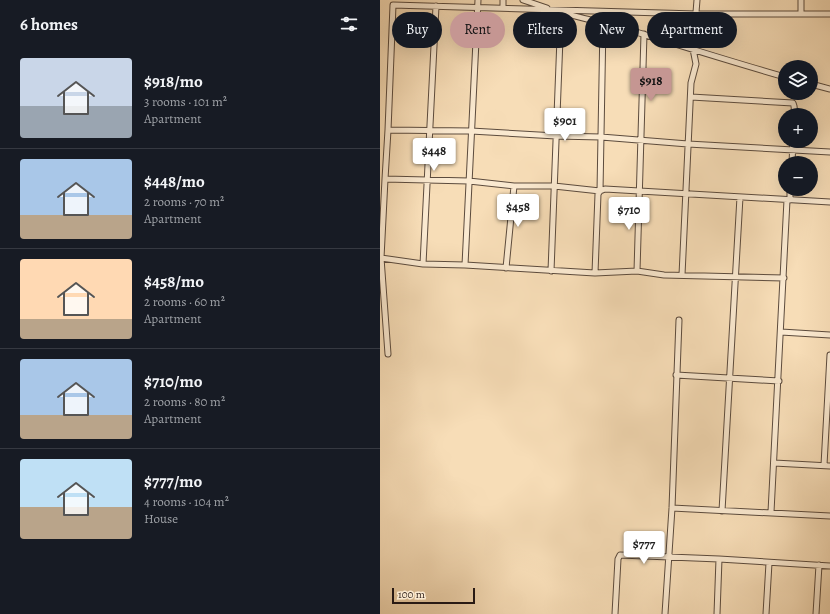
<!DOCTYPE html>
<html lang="en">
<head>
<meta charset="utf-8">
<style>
  :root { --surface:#171b24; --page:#242831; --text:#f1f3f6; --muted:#9ea1a6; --line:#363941; --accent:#c59692 }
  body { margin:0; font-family:Alegreya,serif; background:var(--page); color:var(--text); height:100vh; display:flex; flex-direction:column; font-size:15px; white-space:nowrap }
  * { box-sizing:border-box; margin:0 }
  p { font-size:13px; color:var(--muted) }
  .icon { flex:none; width:22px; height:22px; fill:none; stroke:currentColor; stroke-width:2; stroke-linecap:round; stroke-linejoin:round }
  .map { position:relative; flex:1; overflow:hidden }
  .drawer { display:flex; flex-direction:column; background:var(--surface); width:380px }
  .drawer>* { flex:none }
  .hud { position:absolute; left:12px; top:12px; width:378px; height:36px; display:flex; gap:8px }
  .buttons { position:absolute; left:398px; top:60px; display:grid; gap:8px }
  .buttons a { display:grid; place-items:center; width:40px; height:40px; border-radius:50%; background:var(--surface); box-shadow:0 4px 16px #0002; font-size:20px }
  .scale { position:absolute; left:12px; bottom:10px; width:83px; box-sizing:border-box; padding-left:4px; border:2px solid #291a14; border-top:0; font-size:11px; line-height:14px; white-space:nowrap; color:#291a14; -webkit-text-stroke:3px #fae9d0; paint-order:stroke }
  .price { position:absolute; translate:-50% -34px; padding:0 9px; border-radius:4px; background:#fff; color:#222; font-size:13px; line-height:26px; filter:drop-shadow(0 1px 2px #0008) }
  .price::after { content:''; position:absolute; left:50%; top:24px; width:12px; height:9px; margin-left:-6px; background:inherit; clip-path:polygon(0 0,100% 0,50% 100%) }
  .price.active { background:var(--accent); color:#111 }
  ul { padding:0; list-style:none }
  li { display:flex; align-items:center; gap:12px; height:100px; padding:0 20px }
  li+li { border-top:1px solid var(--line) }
  li span { display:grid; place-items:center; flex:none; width:112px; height:80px; border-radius:4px; color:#555 }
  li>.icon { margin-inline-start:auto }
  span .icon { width:48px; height:48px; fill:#fffc; stroke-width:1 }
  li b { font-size:17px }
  h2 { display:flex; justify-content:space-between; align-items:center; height:48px; padding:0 20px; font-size:17px }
  .tag { padding:0 14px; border-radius:18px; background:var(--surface); box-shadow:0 4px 16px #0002; font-size:14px; line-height:36px }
  .tag.active { background:var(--accent); color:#111 }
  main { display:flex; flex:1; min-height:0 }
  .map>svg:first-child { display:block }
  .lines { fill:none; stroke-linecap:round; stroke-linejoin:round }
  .minor-casing { stroke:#5c4b3d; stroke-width:7 }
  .minor { stroke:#fae9d0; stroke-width:5 }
</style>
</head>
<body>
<main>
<section class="drawer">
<h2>6 homes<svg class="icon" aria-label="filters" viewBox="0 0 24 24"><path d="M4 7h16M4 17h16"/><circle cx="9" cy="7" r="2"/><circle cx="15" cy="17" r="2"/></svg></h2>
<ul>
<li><span style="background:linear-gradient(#c9d6e8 60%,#9aa5b1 0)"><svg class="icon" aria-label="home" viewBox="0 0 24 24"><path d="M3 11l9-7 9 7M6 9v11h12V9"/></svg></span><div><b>$918/mo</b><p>3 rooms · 101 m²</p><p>Apartment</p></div></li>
<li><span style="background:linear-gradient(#a9c7e8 70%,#b9a48a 0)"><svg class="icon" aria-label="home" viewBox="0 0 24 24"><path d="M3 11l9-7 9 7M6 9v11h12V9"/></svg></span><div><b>$448/mo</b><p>2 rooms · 70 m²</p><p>Apartment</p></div></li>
<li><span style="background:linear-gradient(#ffd9b3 75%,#b9a48a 0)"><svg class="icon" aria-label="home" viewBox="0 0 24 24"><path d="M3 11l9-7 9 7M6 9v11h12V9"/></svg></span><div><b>$458/mo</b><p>2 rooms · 60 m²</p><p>Apartment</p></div></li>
<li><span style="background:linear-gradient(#a9c7e8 70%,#b9a48a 0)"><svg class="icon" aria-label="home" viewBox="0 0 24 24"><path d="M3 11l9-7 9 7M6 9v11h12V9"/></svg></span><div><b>$710/mo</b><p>2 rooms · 80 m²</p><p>Apartment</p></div></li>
<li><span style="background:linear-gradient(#bfe0f5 60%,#b9a48a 0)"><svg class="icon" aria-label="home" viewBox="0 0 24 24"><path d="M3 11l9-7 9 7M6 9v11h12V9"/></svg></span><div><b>$777/mo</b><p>4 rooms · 104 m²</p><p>House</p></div></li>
</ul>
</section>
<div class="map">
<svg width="450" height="614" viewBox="0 0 450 614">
  <rect width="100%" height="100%" fill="#f7ddb7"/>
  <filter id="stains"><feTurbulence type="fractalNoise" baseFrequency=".005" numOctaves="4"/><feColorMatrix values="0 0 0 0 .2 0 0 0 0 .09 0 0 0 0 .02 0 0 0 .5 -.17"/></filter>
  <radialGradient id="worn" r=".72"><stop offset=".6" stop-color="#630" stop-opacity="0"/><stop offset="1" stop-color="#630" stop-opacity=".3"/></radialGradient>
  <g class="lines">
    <!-- minor casing -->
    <g class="minor-casing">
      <path id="minor" d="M143,0l24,8
        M421,0v14h29
        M123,8v-8
        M178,11c23,8 46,11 68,18 53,16 106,33 159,48
        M421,14h-105l-303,-9 -5,125 83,1 85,5 45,1 87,7 142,8
        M431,84l19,5
        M311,97l102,6 1,3 1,9
        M8,130l-3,49 84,2 45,5h40l46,5 5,-2 225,13
        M412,163l1,-22
        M5,179l-4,79 42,6 42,1 130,8 42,-2 27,4 120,3
        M410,200v-11
        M1,258l7,96
        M43,264l13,-258
        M85,265l13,-265
        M126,268l8,-82
        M171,271l10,-259
        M257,271l7,-237
        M215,273l3,-79 2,-3 3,-168
        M302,275l9,-192 5,-19 -3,-15 4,-49
        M401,332l49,3
        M296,375l103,6
        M394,463l56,3
        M444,465l6,-110
        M292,508l158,8
        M342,511l18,-314
        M391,512l16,-312
        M235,614l3,-55 2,-4 99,4 111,7
        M285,614l7,-106 7,-188
        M337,614l2,-55
        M386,614l3,-51
        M436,614l3,-49"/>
    </g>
    <!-- minor -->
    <use href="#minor" class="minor"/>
  </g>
  <rect width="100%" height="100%" filter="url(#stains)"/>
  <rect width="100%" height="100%" fill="url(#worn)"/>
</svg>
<div class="buttons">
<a><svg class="icon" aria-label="layers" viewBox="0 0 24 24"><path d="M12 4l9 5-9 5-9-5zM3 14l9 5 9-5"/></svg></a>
<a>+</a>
<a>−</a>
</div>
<div class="scale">100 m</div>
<b class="price active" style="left:271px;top:102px">$918</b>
<b class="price" style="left:185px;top:142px">$901</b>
<b class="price" style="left:54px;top:172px">$448</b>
<b class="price" style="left:138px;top:228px">$458</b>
<b class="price" style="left:249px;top:231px">$710</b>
<b class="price" style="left:264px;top:565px">$777</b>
<div class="hud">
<a class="tag">Buy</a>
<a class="tag active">Rent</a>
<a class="tag">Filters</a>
<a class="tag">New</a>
<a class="tag">Apartment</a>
</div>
</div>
</main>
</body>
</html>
